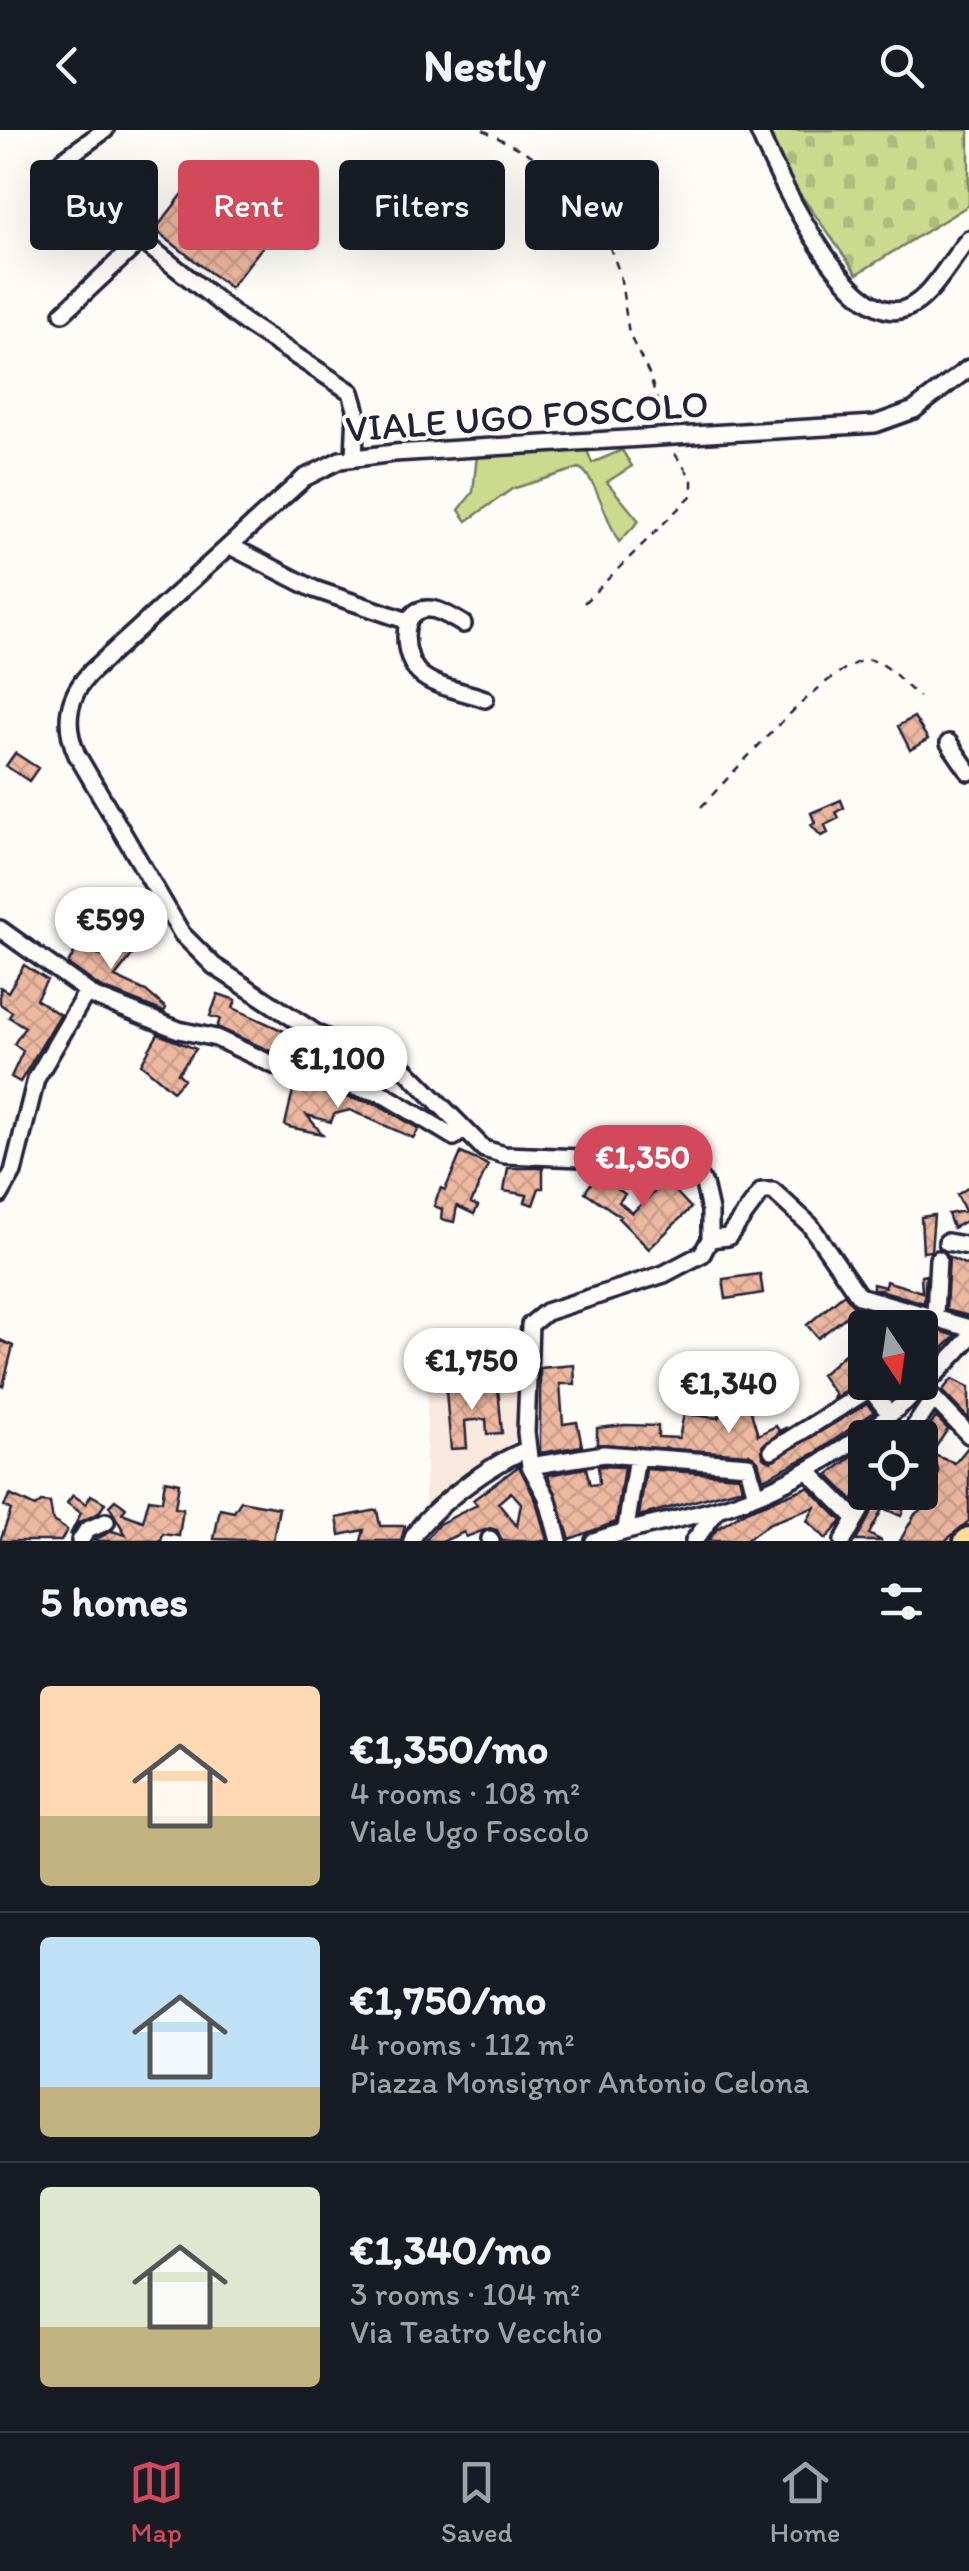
<!DOCTYPE html>
<html lang="en">
<head>
<meta charset="utf-8">
<style>
  :root { --surface:#171b24; --page:#242831; --text:#f1f3f6; --muted:#9ea1a6; --line:#363941; --accent:#d1495b }
  body { margin:0; font-family:Itim,sans-serif; background:var(--page); color:var(--text); height:100vh; display:flex; flex-direction:column; font-size:38px; white-space:nowrap }
  * { box-sizing:border-box; margin:0 }
  p { font-size:32px; color:var(--muted) }
  .icon { flex:none; width:55px; height:55px; fill:none; stroke:currentColor; stroke-width:2; stroke-linecap:round; stroke-linejoin:round }
  .map { position:relative; height:1411px; overflow:hidden }
  .sheet { display:flex; flex-direction:column; background:var(--surface); flex:1 }
  .sheet>* { flex:none }
  .hud { position:absolute; left:30px; top:30px; width:910px; height:90px; display:flex; gap:20px }
  .needle { width:65px; rotate:167deg }
  .tools { position:absolute; left:848px; top:1180px; display:grid; gap:20px }
  .tools a { display:grid; place-items:center; width:90px; height:90px; border-radius:10px; background:var(--surface); box-shadow:0 10px 40px #0002; font-size:50px }
  .price { position:absolute; translate:-50% -85px; padding:0 22px; border-radius:35px; background:#fff; color:#222; font-size:32px; line-height:65px; filter:drop-shadow(0 2px 5px #0008) }
  .price::after { content:''; position:absolute; left:50%; top:60px; width:30px; height:22px; margin-left:-15px; background:inherit; clip-path:polygon(0 0,100% 0,50% 100%) }
  .price.selected { background:var(--accent); color:#fff }
  ul { padding:0; list-style:none }
  li { display:flex; align-items:center; gap:30px; height:250px; padding:0 40px }
  li+li { border-top:2px solid var(--line) }
  li span { display:grid; place-items:center; flex:none; width:280px; height:200px; border-radius:10px; color:#555 }
  li>.icon { margin-inline-start:auto }
  span .icon { width:120px; height:120px; fill:#fffc; stroke-width:1 }
  li b { font-size:42px }
  h2 { display:flex; justify-content:space-between; align-items:center; height:120px; padding:0 40px; font-size:42px }
  .tag { padding:0 35px; border-radius:10px; background:var(--surface); box-shadow:0 10px 40px #0002; font-size:35px; line-height:90px }
  .tag.selected { background:var(--accent); color:#fff }
  header { display:flex; justify-content:space-between; align-items:center; height:130px; padding:0 40px; background:var(--surface); font-size:45px; font-weight:800 }
  .dock { display:flex; justify-content:space-around; align-items:center; height:140px; border-top:2px solid var(--line); background:var(--surface); font-size:28px; color:var(--muted) }
  .dock a { display:grid; justify-items:center; gap:5px }
  .dock .selected { color:var(--accent) }
  .map>svg:first-child { display:block }
  .built { fill:#f8e8dd }
  .green { fill:#cbda8e; stroke:#767e64; stroke-width:2.5 }
  .cemetery { fill:url(#cemetery-stones); stroke:#767e64; stroke-width:2.5 }
  .building { fill:url(#building-cross-hatch); stroke:#22223b; stroke-width:2.5; fill-rule:evenodd }
  .lines { fill:none; stroke-linecap:round; stroke-linejoin:round }
  .minor-casing { stroke:#22223b; stroke-width:22 }
  .major-casing { stroke:#22223b; stroke-width:28 }
  .path { stroke:#22223b; stroke-width:2.5; stroke-dasharray:8 8; stroke-linecap:butt }
  .minor { stroke:#fdfcf7; stroke-width:15 }
  .major { stroke:#fcde96; stroke-width:20 }
  .labels { text-anchor:middle; dominant-baseline:central; stroke-width:8; stroke-linejoin:round; paint-order:stroke }
  .street-label { font-size:38px; fill:#22223b; stroke:#fdfcf7 }
</style>
</head>
<body>
<header><svg class="icon" aria-label="back" viewBox="0 0 24 24"><path d="M15 5l-7 7 7 7"/></svg>Nestly<svg class="icon" aria-label="search" viewBox="0 0 24 24"><circle cx="10" cy="10" r="6"/><path d="M15 15l6 6"/></svg></header>
<div class="map">
<svg width="969" height="1411" viewBox="0 0 969 1411">
  <defs>
    <pattern id="cemetery-stones" width="16" height="16" patternUnits="userSpaceOnUse" patternTransform="scale(2.5)"><rect width="16" height="16" fill="#cbda8e"/><path d="M2 7V4a2 2 0 0 1 4 0v3zM10 15v-3a2 2 0 0 1 4 0v3z" fill="#aebb7b"/></pattern>
    <pattern id="building-cross-hatch" width="8" height="8" patternUnits="userSpaceOnUse" patternTransform="scale(2.5)"><rect width="8" height="8" fill="#edb8a0"/><path d="M0 0l8 8M0 8l8-8" fill="none" stroke="#cb9e8b"/></pattern>
  </defs>
  <rect width="100%" height="100%" fill="#fdfcf7"/>
  <filter id="ink" filterUnits="userSpaceOnUse"><feTurbulence type="fractalNoise" baseFrequency=".01" numOctaves="2"/><feDisplacementMap in="SourceGraphic" scale="20" xChannelSelector="R" yChannelSelector="G"/><feConvolveMatrix kernelMatrix="1 2 1 2 8 2 1 2 1" color-interpolation-filters="sRGB"/></filter>
  <g filter="url(#ink)">
    <!-- built -->
    <path class="built" d="M515,1241l4,66 -94,70 3,-128z"/>
    <!-- green -->
    <path class="green" d="M586,318l6,15 30,-13 10,16 -25,16 32,39 -20,21c-12,-19 -24,-68 -40,-74l-67,21 -45,32 -8,-11 14,-18 4,-37z"/>
    <!-- cemetery -->
    <path class="cemetery" d="M767,0h202v75l-112,69 -76,-107z"/>
    <!-- building -->
    <path class="building" d="M196,47l75,59 -41,52 -75,-58z
      M914,587l14,22 -18,11 -12,-24z
      M15,623l23,15 -9,13 -23,-15z
      M841,670l3,8 -8,4 3,6 -14,7 3,8 -7,3 -10,-11 4,-2 -4,-10z
      M114,809l19,15 -18,23 31,14 20,17 -2,4 -64,-25 -32,-23 11,-20 22,12z
      M24,835l23,15 -11,19 24,16 -40,67 -9,-5 12,-26 -9,-7 11,-17 -16,-10 3,-5 -12,-8v-17l8,5z
      M218,864l18,6 -3,8 53,24 -6,15 25,9 4,-14 9,4 -2,6 14,4 -3,14 -30,-7 -80,-36 3,-8 -10,-3z
      M158,904l38,15 -18,24 6,6 -11,12 -32,-27z
      M294,956l83,18 42,25 -6,9 -63,-28 -16,4 -3,8 -24,-7 15,19 -33,-7 -4,-2z
      M461,1023l27,12 -17,38 7,3 -4,8 -17,-8 -3,16 -13,-3 1,-10 -8,-3 3,-9 4,-9 4,2z
      M508,1038h35v20h-4l-6,17 -8,-3 2,-7 -23,-4z
      M597,1045l28,19 -6,8 13,11 34,-32 25,27 -42,41 -31,-31 2,-2 -35,-24z
      M969,1057v32l-16,9 -5,-14 17,-3 -8,-16z
      M934,1085l-3,36 -8,1 -2,-35z
      M949,1127l20,9v50l-23,-6z
      M760,1144l3,19 -37,6 -3,-20z
      M926,1145l-2,28 -51,-15v-4l12,3 1,-6 36,11 -1,-16z
      M844,1164l12,15 -38,29 -11,-13z
      M920,1195l36,11 -36,33z
      M0,1210l13,6 -10,40h-3z
      M848,1221l6,9 -9,14 8,12 -20,13 2,-5 -14,-19z
      M574,1235l1,19h-15l2,27 1,13 14,-2 5,24 -42,7v-85z
      M952,1249l17,8v32l-27,-28z
      M498,1258l4,45 -15,1 -1,-15 -21,2 2,27 -16,1 -5,-57z
      M747,1269l11,36 18,-9 3,5 8,-4 -25,19 1,11 8,4 96,-57 7,8 -57,40 -54,27 -5,-18 -9,-7 -152,-10v-16l28,-3 33,1v11l21,1 5,-24 35,4 3,-17 17,3z
      M936,1287l12,12 -17,25 24,9 14,-17v75l-24,20h-45l15,-27 22,-17 -17,-6v-11l11,2 8,-8 -3,-11 -16,-6v-16z
      M865,1317v36l-12,17 -25,-25z
      M519,1336l17,35 11,40h-45l-5,-11 -7,-2 -24,9 -2,-5 -20,9h-19l14,-17 38,-19 -4,-5zM511,1362l10,11 -4,23 -19,-23z
      M598,1336l26,1 -8,55 -46,17 -22,-64 38,-7 4,17 9,-1z
      M646,1339l93,7 3,12 -103,28z
      M165,1350l14,3 -4,25 8,1 -4,27 -16,-2 -2,7h-68l19,-10 14,4 -17,-29 6,-6 11,8 -4,5 21,8 6,-22 13,2z
      M808,1357l34,34 -16,18 -19,-18 8,-14 -45,16 -25,18h-37l9,-12 29,-18z
      M882,1362h28l-9,24 -18,-8 -14,26 13,7h-26z
      M10,1365l25,12 6,-5 9,1 3,18 14,9 -6,11h-61l11,-31 -7,-4z
      M73,1365l13,9 5,-9 14,8 -6,10 -21,10 -8,12 11,-22 -14,-10z
      M241,1371l38,7 -6,33 -59,-2 6,-30 14,3z
      M377,1380l3,16h25l-4,15h-40l3,-11 -24,5 -3,-17z"/>
    <g class="lines">
      <!-- minor casing -->
      <g class="minor-casing">
        <path id="minor" d="M105,0l-46,33 82,77 103,82 107,70 5,17 -2,48
          M758,0c18,42 92,203 149,178 26,-11 43,-49 62,-69
          M63,183l78,-73
          M230,416l84,43 94,32
          M463,494c-11,-6 -24,-16 -36,-15 -30,1 -23,50 -8,64 16,15 45,18 66,26
          M949,613l20,29
          M0,799l95,68 84,33 37,8 77,36 88,19 73,44 8,-6
          M0,1065l13,-23 23,-93 50,-86
          M710,1109l18,-2 34,-46h11l37,34 49,71 110,32
          M947,1112l22,4
          M935,1184l3,-55
          M856,1241l32,41
          M922,1256l47,49
          M907,1308l26,-39
          M772,1320l98,-61
          M530,1336l74,-12 144,11 7,27
          M920,1338l8,3
          M808,1341l47,47
          M626,1399l11,-73
          M490,1409l1,2
          M80,1411l7,-11 19,-8
          M412,1411c6,-25 91,-86 116,-91
          M559,1411l-12,-44 -17,-31 -4,-34 4,-107 16,-13 118,-38 38,-20 8,-15v-28l-6,-27 -10,-12 -61,-12 -128,-5 -21,-6 -80,-81 -85,-33 -105,-69 -32,-32 -105,-179c-14,-31 -10,-60 16,-85l211,-192 36,-18 54,-7 481,-29 39,-14 55,-42
          M594,1411c41,-15 84,-20 126,-33 90,-27 189,-98 249,-170
          M694,1411l24,-32
          M843,1411l28,-49"/>
      </g>
      <!-- major casing -->
      <g class="major-casing">
        <path id="major" d="M965,1411l4,-3"/>
      </g>
      <!-- path -->
      <path class="path" d="M483,0l57,30 21,19 17,27 28,31 14,37 9,60 20,40 16,51
        M584,473l108,-108v-16l-19,-28
        M701,677c28,-29 132,-150 169,-147 18,2 35,26 49,37"/>
      <!-- minor -->
      <use href="#minor" class="minor"/>
      <!-- major -->
      <use href="#major" class="major"/>
    </g>
  </g>
  <g class="labels">
    <!-- street labels -->
    <g class="street-label">
      <text transform="translate(527 286) rotate(-4)">VIALE UGO FOSCOLO</text>
    </g>
  </g>
</svg>
<div class="tools">
<a><svg class="needle" viewBox="-14 -14 28 28"><path d="M0-13l5 13h-10z" fill="#e53935"/><path d="M0 13l5-13h-10z" fill="#9ea1a6"/></svg></a>
<a><svg class="icon" aria-label="locate" viewBox="0 0 24 24"><circle cx="12" cy="12" r="6"/><path d="M12 2v4M12 18v4M2 12h4M18 12h4"/></svg></a>
</div>
<b class="price" style="left:111px;top:842px">€599</b>
<b class="price" style="left:338px;top:981px">€1,100</b>
<b class="price selected" style="left:643px;top:1080px">€1,350</b>
<b class="price" style="left:472px;top:1283px">€1,750</b>
<b class="price" style="left:729px;top:1306px">€1,340</b>
<div class="hud">
<a class="tag">Buy</a>
<a class="tag selected">Rent</a>
<a class="tag">Filters</a>
<a class="tag">New</a>
</div>
</div>
<section class="sheet">
<h2>5 homes<svg class="icon" aria-label="filters" viewBox="0 0 24 24"><path d="M4 7h16M4 17h16"/><circle cx="9" cy="7" r="2"/><circle cx="15" cy="17" r="2"/></svg></h2>
<ul>
<li><span style="background:linear-gradient(#ffd9b3 65%,#c2b280 0)"><svg class="icon" aria-label="home" viewBox="0 0 24 24"><path d="M3 11l9-7 9 7M6 9v11h12V9"/></svg></span><div><b>€1,350/mo</b><p>4 rooms · 108 m²</p><p>Viale Ugo Foscolo</p></div></li>
<li><span style="background:linear-gradient(#bfe0f5 75%,#c2b280 0)"><svg class="icon" aria-label="home" viewBox="0 0 24 24"><path d="M3 11l9-7 9 7M6 9v11h12V9"/></svg></span><div><b>€1,750/mo</b><p>4 rooms · 112 m²</p><p>Piazza Monsignor Antonio Celona</p></div></li>
<li><span style="background:linear-gradient(#dfe7d0 70%,#c2b280 0)"><svg class="icon" aria-label="home" viewBox="0 0 24 24"><path d="M3 11l9-7 9 7M6 9v11h12V9"/></svg></span><div><b>€1,340/mo</b><p>3 rooms · 104 m²</p><p>Via Teatro Vecchio</p></div></li>
</ul>
</section>
<nav class="dock">
<a class="selected"><svg class="icon" aria-label="map" viewBox="0 0 24 24"><path d="M3 6l6-2 6 2 6-2v14l-6 2-6-2-6 2zM9 4v14M15 6v14"/></svg>Map</a>
<a><svg class="icon" aria-label="saved" viewBox="0 0 24 24"><path d="M7 4h10v16l-5-4-5 4z"/></svg>Saved</a>
<a><svg class="icon" aria-label="home" viewBox="0 0 24 24"><path d="M3 11l9-7 9 7M6 9v11h12V9"/></svg>Home</a>
</nav>
</body>
</html>
